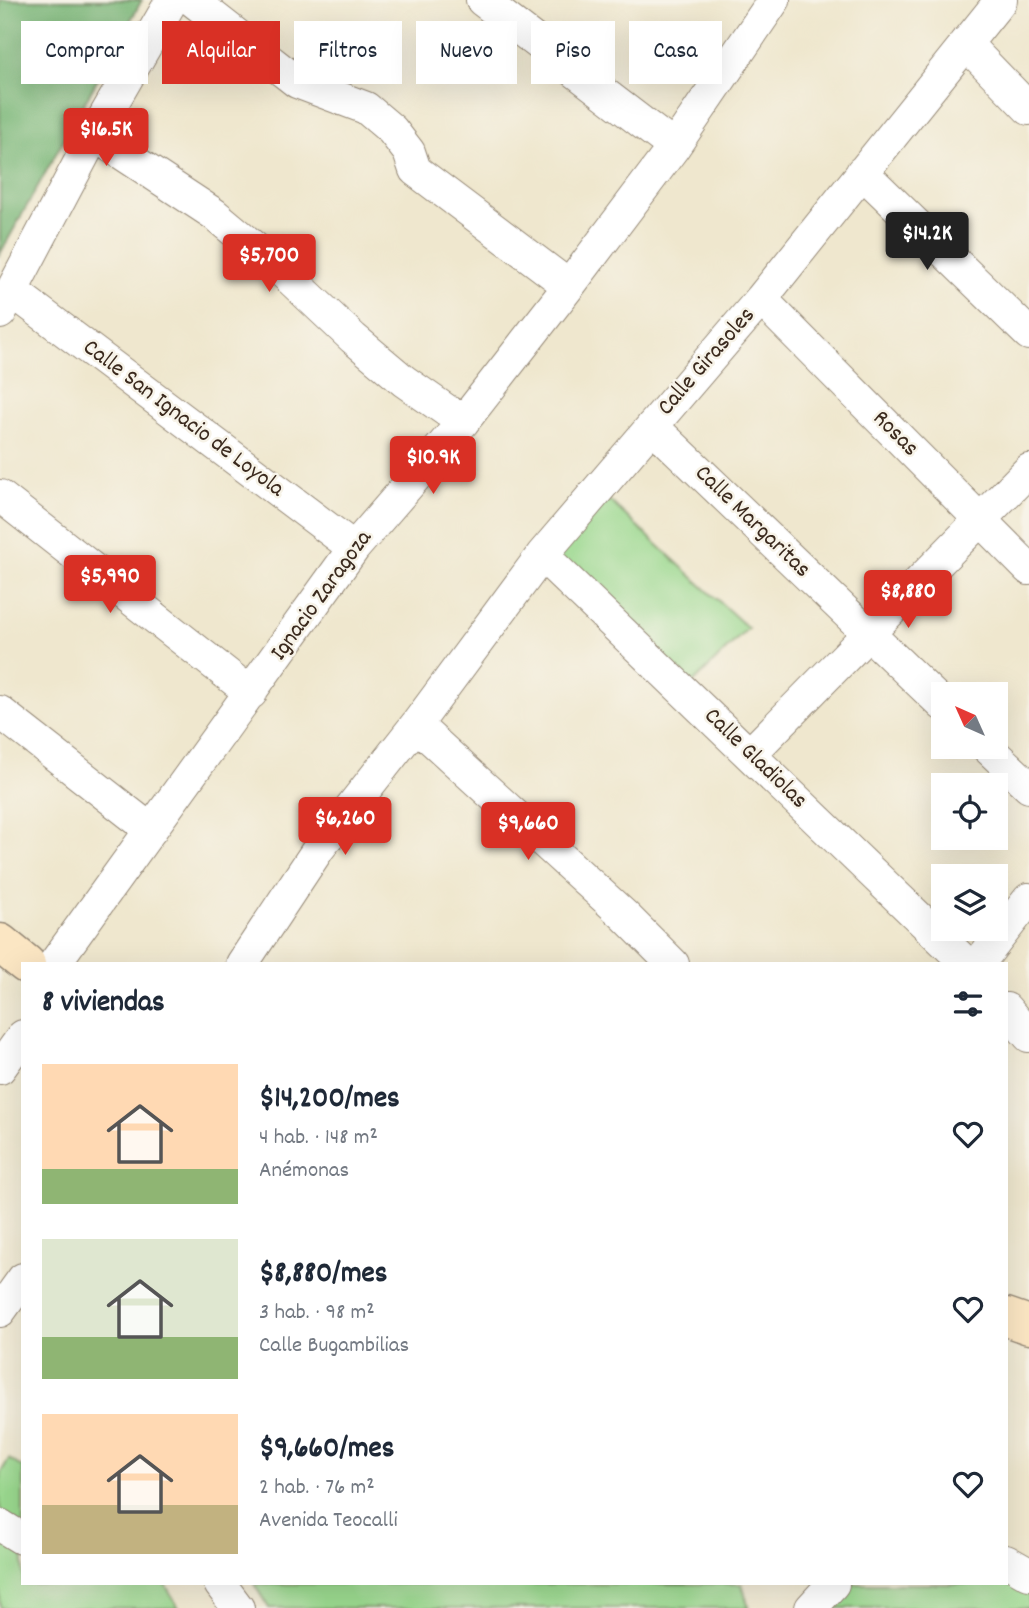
<!DOCTYPE html>
<html lang="es">
<head>
<meta charset="utf-8">
<style>
  :root { --surface:#fff; --page:#f2f2f3; --text:#1f2937; --muted:#747a83; --accent:#d93025 }
  body { margin:0; font-family:Dekko,sans-serif; background:var(--page); color:var(--text); height:100vh; display:flex; flex-direction:column; font-size:26px; white-space:nowrap }
  * { box-sizing:border-box; margin:0 }
  p { font-size:23px; color:var(--muted) }
  .icon { flex:none; width:38px; height:38px; fill:none; stroke:currentColor; stroke-width:2; stroke-linecap:round; stroke-linejoin:round }
  .map { position:relative; flex:1; overflow:hidden }
  .side { position:absolute; left:21px; top:962px; width:987px; height:623px; display:flex; flex-direction:column; background:var(--surface); border-radius:0px; box-shadow:0 7px 28px #0002 }
  .side>* { flex:none }
  .top-card { position:absolute; left:21px; top:21px; width:987px; height:63px; display:flex; gap:14px }
  .needle { width:46px; rotate:315deg }
  .buttons { position:absolute; left:931px; top:682px; display:grid; gap:14px }
  .buttons a { display:grid; place-items:center; width:77px; height:77px; border-radius:0px; background:var(--surface); box-shadow:0 7px 28px #0002; font-size:35px }
  .price { position:absolute; translate:-50% -60px; padding:0 16px; border-radius:7px; background:var(--accent); color:#fff; font-size:23px; line-height:46px; filter:drop-shadow(0 2px 4px #0008) }
  .price::after { content:''; position:absolute; left:50%; top:42px; width:21px; height:16px; margin-left:-10px; background:inherit; clip-path:polygon(0 0,100% 0,50% 100%) }
  .price.selected { background:#222; color:#fff }
  ul { padding:0; list-style:none }
  li { display:flex; align-items:center; gap:21px; height:175px; padding:0 21px }
  li span { display:grid; place-items:center; flex:none; width:196px; height:140px; border-radius:0px; color:#555 }
  li>.icon { margin-inline-start:auto }
  span .icon { width:84px; height:84px; fill:#fffc; stroke-width:1 }
  li b { font-size:30px }
  h2 { display:flex; justify-content:space-between; align-items:center; height:84px; padding:0 21px; font-size:30px }
  .pill { padding:0 24px; border-radius:0px; background:var(--surface); box-shadow:0 7px 28px #0002; font-size:24px; line-height:63px }
  .pill.selected { background:var(--accent); color:#fff }
  .map>svg:first-child { display:block }
  .green { fill:#9ad88e; stroke:#6a8156; stroke-width:2 }
  .forest { fill:#7bb879; stroke:#5b714c; stroke-width:2 }
  .lines { fill:none; stroke-linecap:round; stroke-linejoin:round }
  .street-casing { stroke:#958876; stroke-width:34 }
  .secondary-casing { stroke:#958876; stroke-width:41 }
  .street { stroke:#fff; stroke-width:32 }
  .secondary { stroke:#fbe6c3; stroke-width:38 }
  .labels { text-anchor:middle; dominant-baseline:central; stroke-width:5; stroke-linejoin:round; paint-order:stroke }
  .street-label { font-size:24px; fill:#3b2a1e; stroke:#f7f3e8 }
</style>
</head>
<body>
<div class="map">
<svg width="1029" height="1608" viewBox="0 0 1029 1608">
  <rect width="100%" height="100%" fill="#f7f3e8"/>
  <filter id="ink" filterUnits="userSpaceOnUse"><feTurbulence type="fractalNoise" baseFrequency=".0143" numOctaves="2"/><feDisplacementMap in="SourceGraphic" scale="14" xChannelSelector="R" yChannelSelector="G"/><feConvolveMatrix kernelMatrix="1 2 1 2 8 2 1 2 1" color-interpolation-filters="sRGB"/></filter>
  <filter id="wash" filterUnits="userSpaceOnUse"><feTurbulence type="fractalNoise" baseFrequency=".00686" numOctaves="4" result="noise"/><feDisplacementMap in="SourceGraphic" scale="28" xChannelSelector="R" yChannelSelector="G"/><feGaussianBlur stdDeviation="1.57" result="paint"/><feColorMatrix in="noise" values="0 0 0 0 0 0 0 0 0 0 0 0 0 0 0 0 0 1.4 0 .05"/><feComposite in="paint" operator="in"/></filter>
  <g filter="url(#wash)">
    <rect width="100%" height="100%" fill="#efe7ce"/>
    <!-- green -->
    <path class="green" d="M600,492l148,136 -62,62 -140,-135z
      M9,1459l14,9v116h142l14,24h-179v-134z
      M1006,1577l23,18v13h-200l21,-24h156z
      M254,1584h488l7,24h-480z"/>
    <!-- forest -->
    <path class="forest" d="M0,0h142l-142,254z"/>
  </g>
  <g filter="url(#ink)">
    <g class="lines">
      <!-- street casing -->
      <g class="street-casing">
        <path id="street" d="M192,0l105,82 69,26 26,22 17,22 6,18 154,116
          M482,0l192,147
          M965,43l64,66
          M94,135l120,79 68,57 71,67 51,43 59,41
          M862,172l167,162
          M12,291l342,257
          M761,299l268,270
          M0,313l94,-178 78,-135
          M652,426l291,279
          M0,496l251,197
          M542,555l425,409
          M0,712l151,118
          M416,725l209,191 48,48
          M987,747l42,40
          M750,754l279,-284
          M54,964l300,-416 109,-126 106,-136 105,-139 100,-147
          M242,964l77,-116 97,-123 126,-170 219,-256 240,-299
          M978,964l51,-65
          M1006,1009l23,27
          M0,1068l23,-32
          M0,1311l23,-32
          M0,1525l21,13
          M1006,1561l23,13
          M220,1584l18,24
          M811,1608l22,-24"/>
      </g>
      <!-- secondary casing -->
      <g class="secondary-casing">
        <path id="secondary" d="M0,943l26,21
          M1006,1317l23,8"/>
      </g>
      <!-- street -->
      <use href="#street" class="street"/>
      <!-- secondary -->
      <use href="#secondary" class="secondary"/>
    </g>
  </g>
  <g class="labels">
    <!-- street labels -->
    <g class="street-label">
      <text transform="translate(707 362) rotate(-49)">Calle Girasoles</text>
      <text transform="translate(183 419) rotate(37)">Calle San Ignacio de Loyola</text>
      <text transform="translate(895 434) rotate(45)">Rosas</text>
      <text transform="translate(752 522) rotate(44)">Calle Margaritas</text>
      <text transform="translate(322 596) rotate(-54)">Ignacio Zaragoza</text>
      <text transform="translate(755 759) rotate(44)">Calle Gladiolas</text>
    </g>
  </g>
</svg>
<div class="buttons">
<a><svg class="needle" viewBox="-14 -14 28 28"><path d="M0-13l5 13h-10z" fill="#e53935"/><path d="M0 13l5-13h-10z" fill="#747a83"/></svg></a>
<a><svg class="icon" aria-label="locate" viewBox="0 0 24 24"><circle cx="12" cy="12" r="6"/><path d="M12 2v4M12 18v4M2 12h4M18 12h4"/></svg></a>
<a><svg class="icon" aria-label="layers" viewBox="0 0 24 24"><path d="M12 4l9 5-9 5-9-5zM3 14l9 5 9-5"/></svg></a>
</div>
<b class="price" style="left:106px;top:168px">$16.5K</b>
<b class="price selected" style="left:927px;top:272px">$14.2K</b>
<b class="price" style="left:269px;top:294px">$5,700</b>
<b class="price" style="left:433px;top:496px">$10.9K</b>
<b class="price" style="left:110px;top:615px">$5,990</b>
<b class="price" style="left:908px;top:630px">$8,880</b>
<b class="price" style="left:345px;top:857px">$6,260</b>
<b class="price" style="left:528px;top:862px">$9,660</b>
<div class="top-card">
<a class="pill">Comprar</a>
<a class="pill selected">Alquilar</a>
<a class="pill">Filtros</a>
<a class="pill">Nuevo</a>
<a class="pill">Piso</a>
<a class="pill">Casa</a>
</div>
<section class="side">
<h2>8 viviendas<svg class="icon" aria-label="filters" viewBox="0 0 24 24"><path d="M4 7h16M4 17h16"/><circle cx="9" cy="7" r="2"/><circle cx="15" cy="17" r="2"/></svg></h2>
<ul>
<li><span style="background:linear-gradient(#ffd9b3 75%,#8fb573 0)"><svg class="icon" aria-label="home" viewBox="0 0 24 24"><path d="M3 11l9-7 9 7M6 9v11h12V9"/></svg></span><div><b>$14,200/mes</b><p>4 hab. · 148 m²</p><p>Anémonas</p></div><svg class="icon" aria-label="heart" viewBox="0 0 24 24"><path d="M12 20l-8-8c-3-5 5-10 8-4 3-6 11-1 8 4z"/></svg></li>
<li><span style="background:linear-gradient(#dfe7d0 70%,#8fb573 0)"><svg class="icon" aria-label="home" viewBox="0 0 24 24"><path d="M3 11l9-7 9 7M6 9v11h12V9"/></svg></span><div><b>$8,880/mes</b><p>3 hab. · 98 m²</p><p>Calle Bugambilias</p></div><svg class="icon" aria-label="heart" viewBox="0 0 24 24"><path d="M12 20l-8-8c-3-5 5-10 8-4 3-6 11-1 8 4z"/></svg></li>
<li><span style="background:linear-gradient(#ffd9b3 65%,#c2b280 0)"><svg class="icon" aria-label="home" viewBox="0 0 24 24"><path d="M3 11l9-7 9 7M6 9v11h12V9"/></svg></span><div><b>$9,660/mes</b><p>2 hab. · 76 m²</p><p>Avenida Teocalli</p></div><svg class="icon" aria-label="heart" viewBox="0 0 24 24"><path d="M12 20l-8-8c-3-5 5-10 8-4 3-6 11-1 8 4z"/></svg></li>
</ul>
</section>
</div>
</body>
</html>
